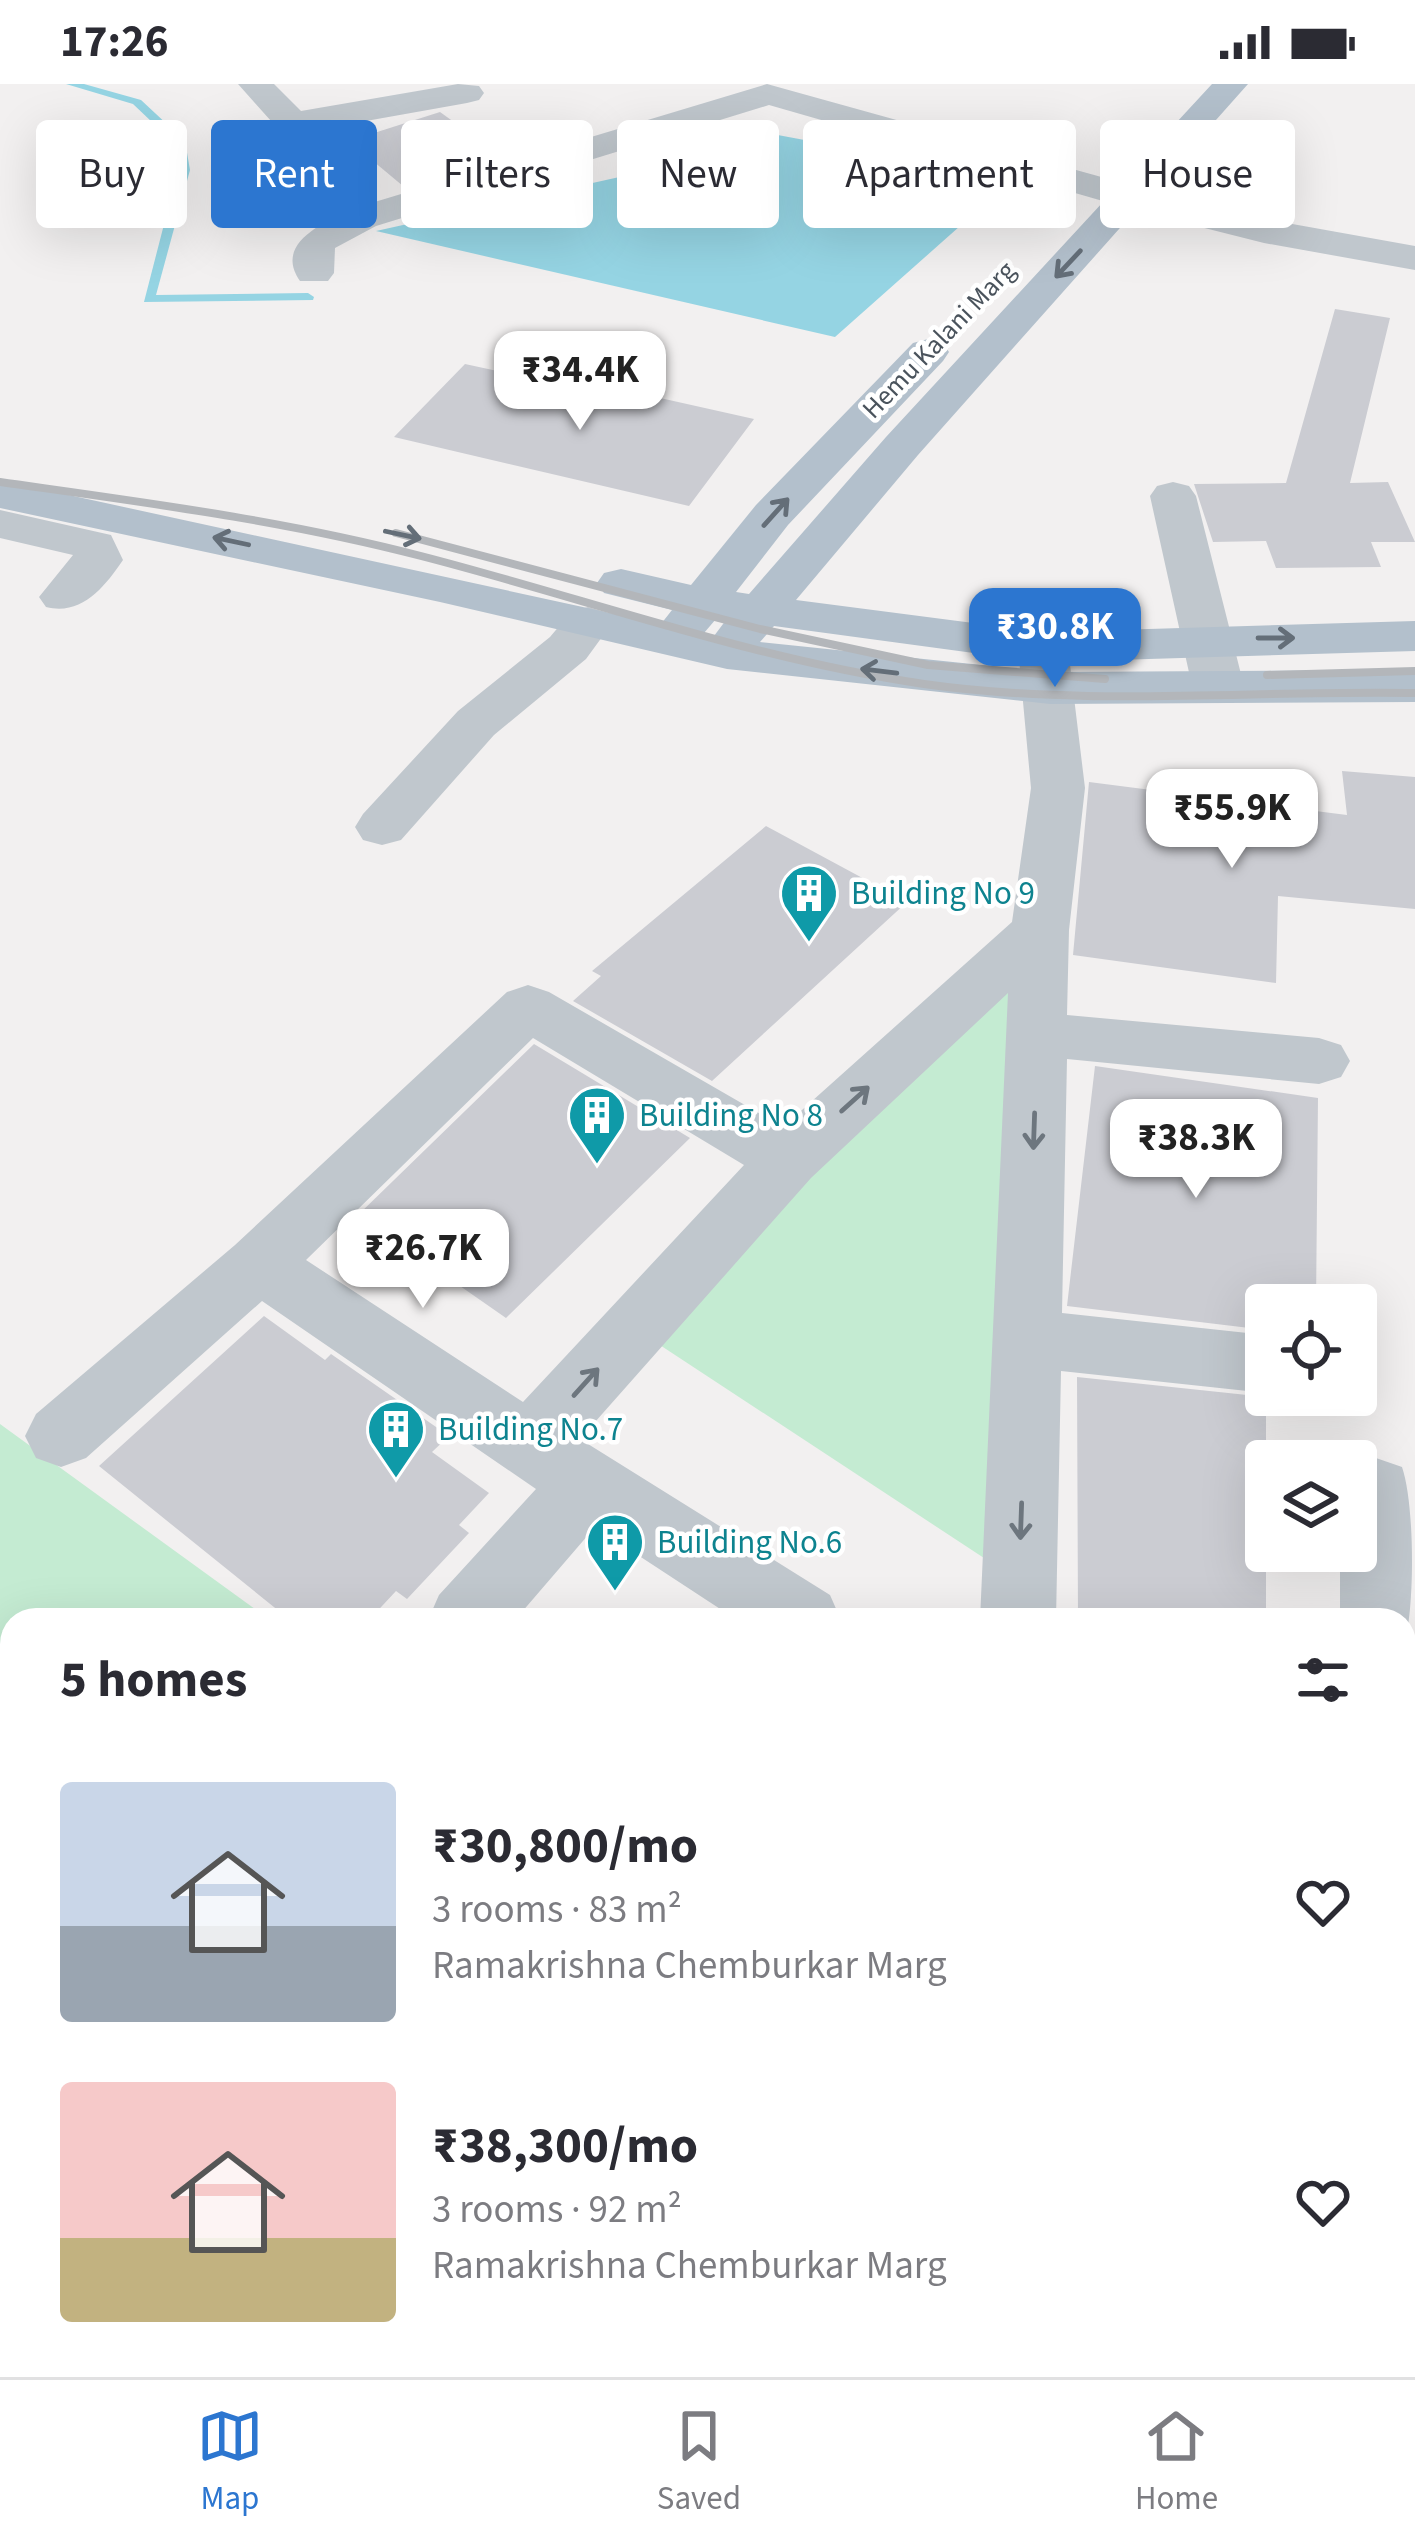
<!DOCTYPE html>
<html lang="en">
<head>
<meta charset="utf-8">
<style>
  :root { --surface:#fff; --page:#f7f7f7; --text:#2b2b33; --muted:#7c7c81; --line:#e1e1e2; --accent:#2c76d0 }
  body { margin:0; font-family:"Source Sans 3",sans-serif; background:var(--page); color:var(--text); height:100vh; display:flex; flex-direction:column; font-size:45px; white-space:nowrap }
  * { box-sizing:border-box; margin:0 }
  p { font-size:39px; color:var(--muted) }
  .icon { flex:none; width:66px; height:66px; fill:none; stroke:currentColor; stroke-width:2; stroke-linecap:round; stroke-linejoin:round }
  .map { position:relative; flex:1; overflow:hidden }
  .details { position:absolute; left:0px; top:1524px; width:1416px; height:771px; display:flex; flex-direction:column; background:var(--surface); border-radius:36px 36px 0 0; box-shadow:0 12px 48px #0002 }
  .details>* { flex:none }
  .top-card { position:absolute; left:36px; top:36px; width:1344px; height:108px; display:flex; gap:24px }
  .controls { position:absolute; left:1245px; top:1200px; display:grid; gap:24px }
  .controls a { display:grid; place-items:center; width:132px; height:132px; border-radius:12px; background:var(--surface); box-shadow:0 12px 48px #0002; font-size:60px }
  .price { position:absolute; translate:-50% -102px; padding:0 27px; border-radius:24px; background:#fff; color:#222; font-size:39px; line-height:78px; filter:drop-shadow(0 3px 6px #0008) }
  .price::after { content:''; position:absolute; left:50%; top:72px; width:36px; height:27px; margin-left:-18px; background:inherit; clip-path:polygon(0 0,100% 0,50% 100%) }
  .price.current { background:var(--accent); color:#fff }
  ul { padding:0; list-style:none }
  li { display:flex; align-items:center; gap:36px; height:300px; padding:0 60px }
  li span { display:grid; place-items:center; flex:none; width:336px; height:240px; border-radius:12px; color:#555 }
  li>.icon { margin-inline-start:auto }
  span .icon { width:144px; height:144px; fill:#fffc; stroke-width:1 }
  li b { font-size:51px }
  h2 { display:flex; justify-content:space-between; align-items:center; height:144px; padding:0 60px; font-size:51px }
  .pill { padding:0 42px; border-radius:12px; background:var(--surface); box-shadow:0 12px 48px #0002; font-size:42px; line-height:108px }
  .pill.current { background:var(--accent); color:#fff }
  .status { display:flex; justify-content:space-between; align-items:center; height:84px; padding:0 60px; background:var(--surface); direction:ltr }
  .status svg { height:33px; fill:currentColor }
  .tab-bar { display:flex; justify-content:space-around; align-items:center; height:168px; border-top:3px solid var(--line); background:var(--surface); font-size:33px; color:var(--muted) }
  .tab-bar a { display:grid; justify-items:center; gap:6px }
  .tab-bar .current { color:var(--accent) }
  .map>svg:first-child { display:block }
  .green { fill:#c4ebd2 }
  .water { fill:#95d4e3 }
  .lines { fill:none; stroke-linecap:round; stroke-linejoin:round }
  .stream { fill:#95d4e3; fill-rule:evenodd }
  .building { fill:#cbccd2 }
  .minor { fill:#c0c7cd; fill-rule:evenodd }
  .major { fill:#b3c0cc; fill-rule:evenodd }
  .rail { stroke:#b3b6ba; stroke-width:8 }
  .oneway { stroke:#646e78 }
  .oneway2 { stroke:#6d767e }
  .labels { text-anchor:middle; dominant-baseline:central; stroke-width:9; stroke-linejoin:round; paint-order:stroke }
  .far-street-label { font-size:27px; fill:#4a535c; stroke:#fff }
  .culture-label { font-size:33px; fill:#0d838f; stroke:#fff; text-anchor:start }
</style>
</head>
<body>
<div class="status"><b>17:26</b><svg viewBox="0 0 49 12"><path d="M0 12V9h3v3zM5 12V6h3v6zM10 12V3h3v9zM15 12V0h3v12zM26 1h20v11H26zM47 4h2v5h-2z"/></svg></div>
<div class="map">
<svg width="1415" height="2293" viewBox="0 0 1415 2293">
  <rect width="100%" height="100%" fill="#f2f0f0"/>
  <!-- green -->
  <path class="green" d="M1013,842l-29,632 -350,-230z
    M0,1340l270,196h-258v747h1392v-38l11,2v46h-1415z"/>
  <!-- water -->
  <path class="water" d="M767,49l246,46 -178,158 -459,-106 257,-57z"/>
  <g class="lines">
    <!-- stream -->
    <path class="stream" d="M66,0h18l57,16 44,41 5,29 -34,125 152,-2 6,4 -1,3 -169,2 34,-132 -5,-28 -40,-38z"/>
  </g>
  <!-- building -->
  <path class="building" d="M440,28l64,46 -101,28 -54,-45z
    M1335,225l55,9 -40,165 38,-1 27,60h-44l10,25 -105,1 -10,-27 -53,1 -19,-58 92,-1z
    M465,280l139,30 7,-7 143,32 -65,87 -295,-69z
    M1342,687l73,6v132l-137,-13 -2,87 -203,-28 16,-173 258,33z
    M766,742l141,76 -195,179 -139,-80 28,-25 -9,-5z
    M534,960l156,94 -184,180 -148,-103z
    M1095,982l223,32 -2,207h-50v25l-199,-24z
    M264,1232l61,44 6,-6 118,82 -17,16 57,41 -30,32 10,8 -62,66 -11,-8 -27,29h-79l-191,-154z
    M1077,1293l189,20v223h-188z"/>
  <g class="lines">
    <!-- minor -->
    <path class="minor" d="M238,0h36l27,27 157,-27 21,2 5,7 -5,7 -12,3 -174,31 -13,-3z
      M767,0l399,111 98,24 151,27v24l-151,-27 -123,-31 -372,-107 -393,121 -41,22 -1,25 -6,8h-28c-26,-37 22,-57 48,-71z
      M1173,398l16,4 7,10 48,190 -8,11 -18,5 -18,-5 -8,-11 -42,-190 7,-10z
      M0,426l111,25 12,25c-19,28 -42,56 -77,47l-7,-10 34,-42 -73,-17z
      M588,523l17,5 8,10 -27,37 -92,76 -93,105 -19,5 -19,-5 -8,-13 8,-13 95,-103 92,-74 21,-25z
      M1043,549l18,4 7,11 17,140 -16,142 -2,85 252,23 22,7 9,16 -9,16 -22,7 -252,-25 -5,254 204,22v58l-205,-22 -5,249h-76l28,-627 -197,185 -231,261 250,156 11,25h-104l-142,-93 -80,93h-87l11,-25 97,-106 -274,-188 -176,157 -25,9 -25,-9 -11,-22 11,-22 199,-169 272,-253 21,-7 21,7 234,135 229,-205 19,-134 -13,-140 7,-11zM533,954l211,127 -221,237 -217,-142z
      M1376,1374l26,9c13,38 13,142 2,179v-26h-64v-69h16v-86z
      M1404,1682l11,1v80l-11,-1z"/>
    <!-- major -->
    <path class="major" d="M1212,0h36l-330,371 -122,145 185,24 18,4 7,11 -7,11 -18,4 -207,-28 -14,16 290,30 365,-2v32l-365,2 -323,-35 -287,-67 -440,-94v-28l661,144 11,-14 -68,-17 -7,-10 7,-10 17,-4 70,16 65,-80 157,-162 15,-4 15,4 6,9 -6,9 -155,164 -52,67 13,2 137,-157zM716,535l10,1 -12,16 -10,-3z
      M1415,537v30l-332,10 -18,-4 -7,-11 7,-11 18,-4z"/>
    <!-- rail -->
    <path class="rail" d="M0,398c141,20 283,38 421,74 167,43 331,103 503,128 162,23 328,6 491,9
      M396,449l364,96 168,36 177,14
      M1267,591l148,-4"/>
  </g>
  <!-- one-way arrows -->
  <defs><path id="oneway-shaft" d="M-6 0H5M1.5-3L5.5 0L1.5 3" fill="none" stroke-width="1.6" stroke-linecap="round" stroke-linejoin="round" transform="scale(3)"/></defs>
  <g class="oneway">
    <use href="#oneway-shaft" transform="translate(1068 180) rotate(133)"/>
    <use href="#oneway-shaft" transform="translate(776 428) rotate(-48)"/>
    <use href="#oneway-shaft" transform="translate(403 451) rotate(12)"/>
    <use href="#oneway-shaft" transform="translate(231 457) rotate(-168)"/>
    <use href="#oneway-shaft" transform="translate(1276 554)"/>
    <use href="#oneway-shaft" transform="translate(879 587) rotate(-173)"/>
  </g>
  <g class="oneway2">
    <use href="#oneway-shaft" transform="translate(855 1015) rotate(-42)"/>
    <use href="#oneway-shaft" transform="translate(1034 1047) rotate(92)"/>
    <use href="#oneway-shaft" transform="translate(586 1298) rotate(-48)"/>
    <use href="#oneway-shaft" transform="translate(1021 1437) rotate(92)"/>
  </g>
  <!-- icons -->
  <defs>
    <g id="building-pin" transform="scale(3)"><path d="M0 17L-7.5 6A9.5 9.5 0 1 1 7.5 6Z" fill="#0f9aa8" stroke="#fff"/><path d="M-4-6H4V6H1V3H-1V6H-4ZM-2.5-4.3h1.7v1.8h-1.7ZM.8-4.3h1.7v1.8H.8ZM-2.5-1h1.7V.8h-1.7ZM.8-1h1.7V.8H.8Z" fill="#fff"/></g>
  </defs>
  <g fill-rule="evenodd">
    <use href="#building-pin" x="809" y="809"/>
    <use href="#building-pin" x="597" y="1031"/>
    <use href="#building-pin" x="396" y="1345"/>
    <use href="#building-pin" x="615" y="1458"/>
  </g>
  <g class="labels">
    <!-- far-street labels -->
    <g class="far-street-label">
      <text transform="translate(939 256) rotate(-46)">Hemu Kalani Marg</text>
    </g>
    <!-- culture labels -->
    <g class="culture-label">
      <text x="851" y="809">Building No 9</text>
      <text x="639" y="1031">Building No 8</text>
      <text x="438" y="1345">Building No.7</text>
      <text x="657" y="1458">Building No.6</text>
    </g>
  </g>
</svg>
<div class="controls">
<a><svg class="icon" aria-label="locate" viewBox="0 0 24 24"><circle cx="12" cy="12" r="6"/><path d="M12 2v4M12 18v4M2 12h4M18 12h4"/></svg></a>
<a><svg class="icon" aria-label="layers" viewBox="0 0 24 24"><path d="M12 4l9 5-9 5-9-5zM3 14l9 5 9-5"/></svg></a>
</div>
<b class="price" style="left:580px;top:349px">₹34.4K</b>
<b class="price current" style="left:1055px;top:606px">₹30.8K</b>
<b class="price" style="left:1232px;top:787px">₹55.9K</b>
<b class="price" style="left:1196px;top:1117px">₹38.3K</b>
<b class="price" style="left:423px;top:1227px">₹26.7K</b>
<div class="top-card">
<a class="pill">Buy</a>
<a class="pill current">Rent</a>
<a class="pill">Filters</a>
<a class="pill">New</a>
<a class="pill">Apartment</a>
<a class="pill">House</a>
</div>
<section class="details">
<h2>5 homes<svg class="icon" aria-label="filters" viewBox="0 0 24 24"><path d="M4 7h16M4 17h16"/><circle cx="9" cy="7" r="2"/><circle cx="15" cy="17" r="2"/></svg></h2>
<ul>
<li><span style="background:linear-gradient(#c9d6e8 60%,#9aa5b1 0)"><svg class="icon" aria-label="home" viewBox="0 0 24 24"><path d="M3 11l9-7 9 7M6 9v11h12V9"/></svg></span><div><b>₹30,800/mo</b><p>3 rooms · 83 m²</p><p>Ramakrishna Chemburkar Marg</p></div><svg class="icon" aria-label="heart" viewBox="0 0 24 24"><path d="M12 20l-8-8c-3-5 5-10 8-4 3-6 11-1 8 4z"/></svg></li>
<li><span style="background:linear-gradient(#f6c9c9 65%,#c2b280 0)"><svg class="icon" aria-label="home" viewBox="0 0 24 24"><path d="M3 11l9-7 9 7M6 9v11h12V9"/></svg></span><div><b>₹38,300/mo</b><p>3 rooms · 92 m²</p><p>Ramakrishna Chemburkar Marg</p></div><svg class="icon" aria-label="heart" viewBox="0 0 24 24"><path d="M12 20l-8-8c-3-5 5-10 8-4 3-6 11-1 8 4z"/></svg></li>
</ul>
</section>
</div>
<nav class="tab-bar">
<a class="current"><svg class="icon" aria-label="map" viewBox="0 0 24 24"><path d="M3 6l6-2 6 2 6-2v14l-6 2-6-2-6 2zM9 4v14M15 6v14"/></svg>Map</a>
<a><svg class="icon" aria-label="saved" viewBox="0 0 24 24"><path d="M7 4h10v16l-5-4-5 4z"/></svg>Saved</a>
<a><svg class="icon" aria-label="home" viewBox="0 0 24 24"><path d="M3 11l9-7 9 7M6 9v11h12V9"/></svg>Home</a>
</nav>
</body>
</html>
